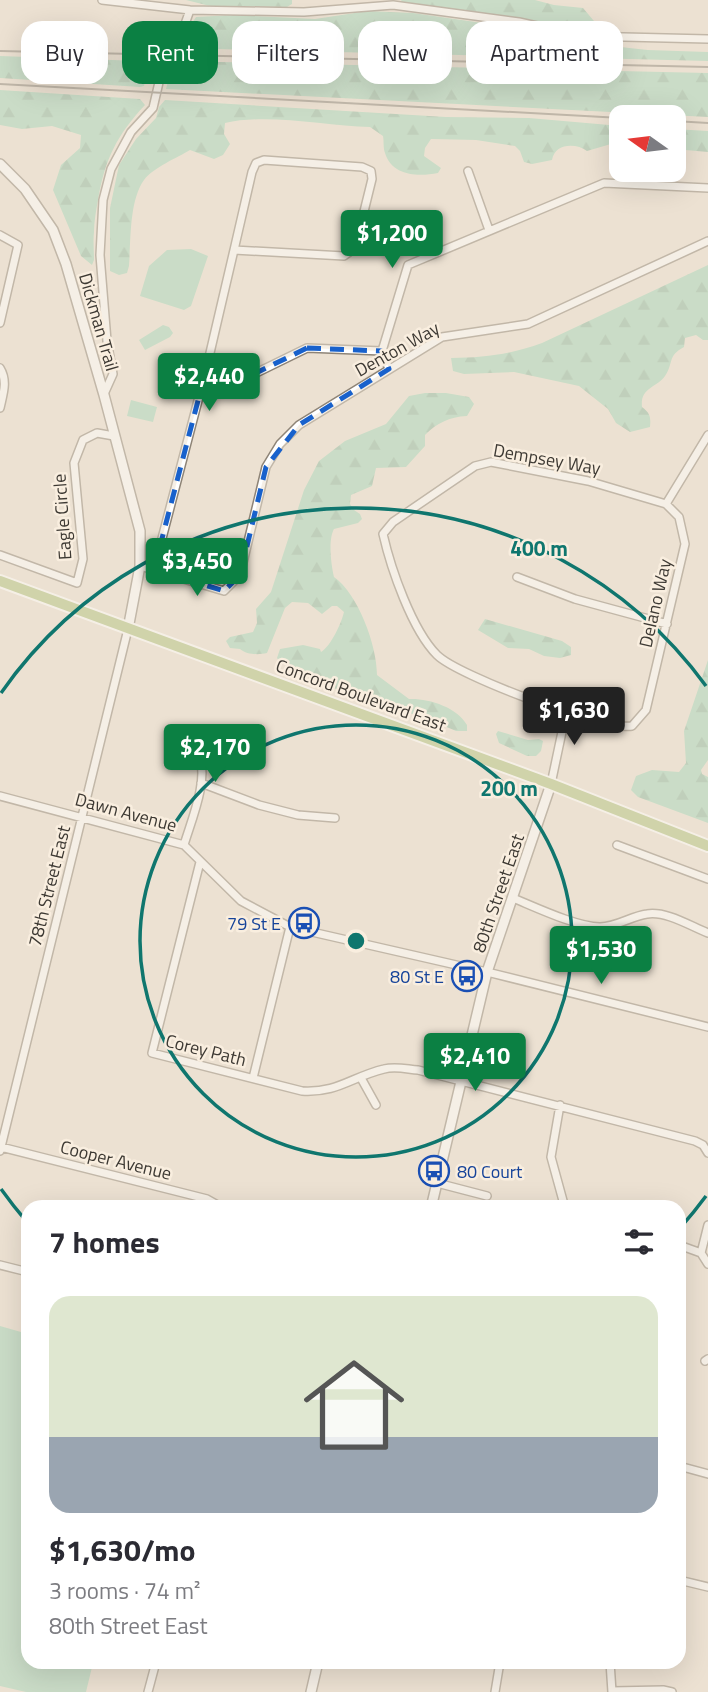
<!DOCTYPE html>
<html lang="en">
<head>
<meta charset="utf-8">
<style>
  :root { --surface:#fff; --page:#f2f2f3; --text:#2b2b33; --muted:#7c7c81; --line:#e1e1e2; --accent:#0b8043 }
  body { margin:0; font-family:"Titillium Web",sans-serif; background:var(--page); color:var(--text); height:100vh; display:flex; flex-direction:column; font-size:26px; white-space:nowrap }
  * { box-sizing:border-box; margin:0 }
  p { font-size:23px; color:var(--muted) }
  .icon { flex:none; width:38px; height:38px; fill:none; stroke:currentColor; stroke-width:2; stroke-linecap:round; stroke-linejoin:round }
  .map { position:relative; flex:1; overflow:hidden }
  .drawer { position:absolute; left:21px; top:1200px; width:665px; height:469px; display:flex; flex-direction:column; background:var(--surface); border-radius:21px; box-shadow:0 7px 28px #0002 }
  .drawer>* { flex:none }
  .guide { position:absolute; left:21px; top:21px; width:667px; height:63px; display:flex; gap:14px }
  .needle { width:46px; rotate:284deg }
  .controls { position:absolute; left:609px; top:105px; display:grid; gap:14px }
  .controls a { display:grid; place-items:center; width:77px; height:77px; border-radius:14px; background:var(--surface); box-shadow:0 7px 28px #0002; font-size:35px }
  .price { position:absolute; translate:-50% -60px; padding:0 16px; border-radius:7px; background:var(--accent); color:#fff; font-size:23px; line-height:46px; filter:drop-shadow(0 2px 4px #0008) }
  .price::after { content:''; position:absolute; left:50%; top:42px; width:21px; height:16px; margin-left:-10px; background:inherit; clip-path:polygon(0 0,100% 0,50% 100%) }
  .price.selected { background:#222; color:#fff }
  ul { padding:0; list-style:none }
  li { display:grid; align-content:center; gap:14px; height:371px; padding:0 28px }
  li+li { border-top:2px solid var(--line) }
  li span { display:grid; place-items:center; height:217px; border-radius:21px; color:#555 }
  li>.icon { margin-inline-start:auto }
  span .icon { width:126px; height:126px; fill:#fffc; stroke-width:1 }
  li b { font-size:30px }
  h2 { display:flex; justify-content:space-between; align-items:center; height:84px; padding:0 28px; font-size:30px }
  .chip { padding:0 24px; border-radius:21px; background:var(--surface); box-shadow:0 7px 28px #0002; font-size:24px; line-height:63px }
  .chip.selected { background:var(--accent); color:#fff }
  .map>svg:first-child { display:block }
  .green { fill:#a0d6ba }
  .forest { fill:url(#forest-firs) }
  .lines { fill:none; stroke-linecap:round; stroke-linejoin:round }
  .minor-casing { stroke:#8e8477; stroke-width:10 }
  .tertiary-casing { stroke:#8e8477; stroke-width:12 }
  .primary-casing { stroke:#fff; stroke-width:14 }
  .minor { stroke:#fff; stroke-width:7 }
  .tertiary { stroke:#fff; stroke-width:9 }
  .primary { stroke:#adc17b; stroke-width:10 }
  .rail { stroke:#8a8379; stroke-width:2 }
  .marked { fill:none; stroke:#1861cc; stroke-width:5; stroke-dasharray:14 9; stroke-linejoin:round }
  .ring { fill:none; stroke:#0f766e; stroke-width:3.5 }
  .labels { text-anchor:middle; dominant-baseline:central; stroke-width:5; stroke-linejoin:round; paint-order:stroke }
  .street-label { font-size:18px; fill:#3d3933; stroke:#f9eedf }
  .transit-label { font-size:18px; fill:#164399; stroke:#f9eedf; text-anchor:end }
  .centre { fill:#0f766e; stroke:#f9eedf; stroke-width:3.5 }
  .ring-label { font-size:21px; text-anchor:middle; font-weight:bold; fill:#0f766e; stroke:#f9eedf; stroke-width:5; stroke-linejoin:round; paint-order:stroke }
</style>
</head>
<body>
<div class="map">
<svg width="708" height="1692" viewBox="0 0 708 1692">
  <defs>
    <pattern id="forest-firs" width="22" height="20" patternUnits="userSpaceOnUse" patternTransform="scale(1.75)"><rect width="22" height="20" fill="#a0d6ba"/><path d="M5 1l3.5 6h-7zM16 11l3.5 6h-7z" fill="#8bb8a0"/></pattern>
  </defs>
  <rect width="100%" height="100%" fill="#ece1d2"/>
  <!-- green -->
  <path class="green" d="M191,249l17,7 -17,50 -7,4 -44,-14 9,-30 18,-16z
    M163,325l6,2 4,6 -3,4 -25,13 -6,-10z
    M131,400l26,7 -4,15 -26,-6z
    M0,1326l28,8v328l65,1 -7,29h-60l-26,-6z"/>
  <!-- forest -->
  <path class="forest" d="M186,0h106v4l-5,3 -77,-1z
    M401,0h134l19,5 29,3 11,13 -2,9 -11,2 -60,-14 -119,-16z
    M368,11l45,2 90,13 65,11 15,6 65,7 60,2v9l-532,-13 20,-31 37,-2 82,4z
    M0,56l141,5 8,3 -5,22 -4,1 -140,-9z
    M173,61l535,12v44l-542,-28z
    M0,90l140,9 5,6c-28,30 -40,54 -47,95 -2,11 -4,22 -4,32 -1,9 0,18 0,28l-2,5 -11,-9 -28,-66 8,-25 19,-17 1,-13 -29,-9 -30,3 -22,-4z
    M165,100l281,17 83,1 92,8v18h-10l-24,7c-11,-8 -32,-8 -35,9l-20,4 -8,-2 -4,-11 -5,-5 -39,-6 -45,-1 -6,9 -1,8 17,12 -3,5c-20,4 -46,3 -53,-20 -2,-5 -1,-12 -2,-17l-13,-9c-44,-1 -103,-14 -145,-4l-1,11 6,10 -7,11 -9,4 -24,-9c-13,8 -36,17 -46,30 -15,21 -13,61 -15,86l-2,7 -8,2 -9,-4v-63l9,-43 17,-26 20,-21 3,-11z
    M674,129l34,2v21l-34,-3z
    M708,265v75h-5l-7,-5 -11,3 -1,9c-17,9 -10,16 -19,29 -8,12 -25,11 -23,31 8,6 9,10 8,20l-20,5 -14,-9 -8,-14 -29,-23 -65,-14 -50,2 -11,-3 -2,-13c33,0 61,-4 91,-15z
    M425,393h21l23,4 5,7 -7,12c-18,1 -30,7 -42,19v11l-19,21 -30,1 -4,18 -21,9 -1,9 4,6 6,4 2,5 -4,4 -24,6c-6,11 -3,35 0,48 24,17 43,68 43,98l32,24c19,-1 48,8 58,26v6h-11l-28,-12 -101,-33 -11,-9 -36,-15 -3,-4 3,-9 23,-4 17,4 1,3c10,-6 20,-28 23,-40l-7,-6h-5l-10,8 -14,-11 -16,-1 -7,6 -18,45c-8,2 -20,2 -27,-4l-10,-1 -4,-7 4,-4 23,-5 4,-9 -1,-14 15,-17 33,-102 15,-29 26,-20 41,-17 23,-28z
    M485,619l77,22 9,6v8l-11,3 -16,-2 -15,-7 -21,-1 -30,-18z
    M708,660v100l-7,10 1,4 6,3v46l-70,-26 -7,-7 5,-14 16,-6 27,2 7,-9 -2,-32z
    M498,731l30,9 11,-1 4,2 -2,10 -5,5h-9l-28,-13 -3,-9z"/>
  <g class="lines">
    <!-- minor casing -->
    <g class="minor-casing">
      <path id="minor" d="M102,0l88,10 114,2 89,-7 126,17 63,14 126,3
        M264,160l98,7 9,4 1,8 -17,69 -11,8 -110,-6 18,-78 4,-9z
        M468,171l21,59
        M0,235l18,10 -18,78
        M0,368c8,13 3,26 0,40
        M389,369l-7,-18 26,-86 196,-82 104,5
        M206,370l16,-3 36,5 49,-24 75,3
        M104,394l9,-20 -6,-33 -7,-86 3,-55 8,-31 20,-37 22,-24 14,-60 18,-24 5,-14
        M491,462l97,19 78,23 13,13 6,27 -39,166 -14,16c-29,4 -174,-50 -195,-71 -25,-25 -46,-86 -54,-121l10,-12 82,-56z
        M666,504l42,-69
        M0,555l77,28 6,-24 -9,-96 9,-23 14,-7 17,3
        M140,566l84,25 16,-16 26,-108 14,-23 19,-19 143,-88 86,-13 180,-83
        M154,569l52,-199 28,-120
        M517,577l58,22 92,25
        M180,735c7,7 16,13 19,21 10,24 -8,65 -15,89
        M201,783l58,22 39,10 37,3
        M551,784l15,-71
        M0,796l184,49 57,56 49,26 197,45 221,55
        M617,845l91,34
        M200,862l-48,191 150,38c36,2 49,-14 82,-22 11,-3 22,0 34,1l277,71 8,4 5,8
        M513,898c22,9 64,29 87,29 17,0 31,-11 47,-13 20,-3 43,12 61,19
        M253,1078l37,-151
        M361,1078l15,27
        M560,1105l-9,52 14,51
        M1,1147l206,52 16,9
        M0,1151l128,-522
        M437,1183l50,13
        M679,1245l22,8 7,11
        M701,1253l7,-28
        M0,1265l28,7
        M705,1361l3,-2
        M679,1466l29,8
        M679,1580l29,7
        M610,1662l2,30
        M612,1691l51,-1 9,2
        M148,1692l8,-30
        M495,1692l5,-30"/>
    </g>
    <!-- tertiary casing -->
    <g class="tertiary-casing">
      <path id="tertiary" d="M0,164l25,25 28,41 13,34 38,131 36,136v35l-12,63
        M431,1208l56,-236 64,-188
        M311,1692l7,-30"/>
    </g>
    <!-- primary casing -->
    <g class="primary-casing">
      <path id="primary" d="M0,581l551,203 157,62"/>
    </g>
    <!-- minor -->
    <use href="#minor" class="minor"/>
    <!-- tertiary -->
    <use href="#tertiary" class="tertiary"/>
    <!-- primary -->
    <use href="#primary" class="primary"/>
    <!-- rail -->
    <path class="rail" d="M0,51l708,16
      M0,84l621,34
      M674,121l34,2"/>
  </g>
  <!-- marked area -->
  <path d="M0 0H708V1692H0ZM307,348l75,3 7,18 -90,56 -33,42 -26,108 -16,16 -70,-22 52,-199 52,2z" fill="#ece1d2" fill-opacity=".55" fill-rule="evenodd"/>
  <path class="marked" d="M307,348l75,3 7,18 -90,56 -33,42 -26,108 -16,16 -70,-22 52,-199 52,2z"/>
  <!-- distance rings -->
  <g class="ring">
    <circle cx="356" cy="941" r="216"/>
    <path d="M706 1196A433 433 0 0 1 680 1228M27 1222A433 433 0 0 1 1 1189M1 693A433 433 0 0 1 706 686"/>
  </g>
  <!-- icons -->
  <defs>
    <g id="bus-ring" transform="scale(1.575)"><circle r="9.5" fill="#f9eedf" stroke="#1a4fb4" stroke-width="1.5"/><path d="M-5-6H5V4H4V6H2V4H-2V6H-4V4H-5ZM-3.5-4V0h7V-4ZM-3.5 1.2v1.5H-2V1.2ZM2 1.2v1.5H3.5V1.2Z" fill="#1a4fb4"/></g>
  </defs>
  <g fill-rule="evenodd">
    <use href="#bus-ring" x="304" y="923"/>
    <use href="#bus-ring" x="467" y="976"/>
    <use href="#bus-ring" x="434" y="1171"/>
  </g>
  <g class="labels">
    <!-- street labels -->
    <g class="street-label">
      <text transform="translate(99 322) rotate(74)">Dickman Trail</text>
      <text transform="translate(397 349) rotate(-29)">Denton Way</text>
      <text transform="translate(547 459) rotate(10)">Dempsey Way</text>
      <text transform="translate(62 517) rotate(-94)">Eagle Circle</text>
      <text transform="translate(655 603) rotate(-77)">Delano Way</text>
      <text transform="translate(361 695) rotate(20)">Concord Boulevard East</text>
      <text transform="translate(126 812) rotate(15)">Dawn Avenue</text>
      <text transform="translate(49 886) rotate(-76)">78th Street East</text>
      <text transform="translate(498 893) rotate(-71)">80th Street East</text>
      <text transform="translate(206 1050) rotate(14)">Corey Path</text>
      <text transform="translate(116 1160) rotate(14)">Cooper Avenue</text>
    </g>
    <!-- transit labels -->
    <g class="transit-label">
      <text x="281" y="923">79 St E</text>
      <text x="444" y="976">80 St E</text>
      <text x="457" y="1171" text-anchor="start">80 Court</text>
    </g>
  </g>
  <circle cx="356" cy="941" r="10" class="centre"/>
  <g class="ring-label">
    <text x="539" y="556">400 m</text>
    <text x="509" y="796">200 m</text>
  </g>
</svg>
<div class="controls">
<a><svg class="needle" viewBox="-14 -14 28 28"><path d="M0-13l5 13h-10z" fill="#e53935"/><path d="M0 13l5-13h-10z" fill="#7c7c81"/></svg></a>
</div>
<b class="price" style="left:392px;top:270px">$1,200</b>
<b class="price" style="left:209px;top:413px">$2,440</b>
<b class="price" style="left:197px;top:598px">$3,450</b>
<b class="price selected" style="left:574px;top:747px">$1,630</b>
<b class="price" style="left:215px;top:784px">$2,170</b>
<b class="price" style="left:601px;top:986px">$1,530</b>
<b class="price" style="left:475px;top:1093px">$2,410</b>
<div class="guide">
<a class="chip">Buy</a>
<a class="chip selected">Rent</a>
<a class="chip">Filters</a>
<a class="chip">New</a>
<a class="chip">Apartment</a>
</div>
<section class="drawer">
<h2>7 homes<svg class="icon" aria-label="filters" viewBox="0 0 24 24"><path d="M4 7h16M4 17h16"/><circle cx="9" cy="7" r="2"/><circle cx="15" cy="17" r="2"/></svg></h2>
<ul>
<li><span style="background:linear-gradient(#dfe7d0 65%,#9aa5b1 0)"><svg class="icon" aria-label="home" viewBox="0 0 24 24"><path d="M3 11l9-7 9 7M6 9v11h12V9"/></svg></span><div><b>$1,630/mo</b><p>3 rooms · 74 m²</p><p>80th Street East</p></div></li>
</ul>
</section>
</div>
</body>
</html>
